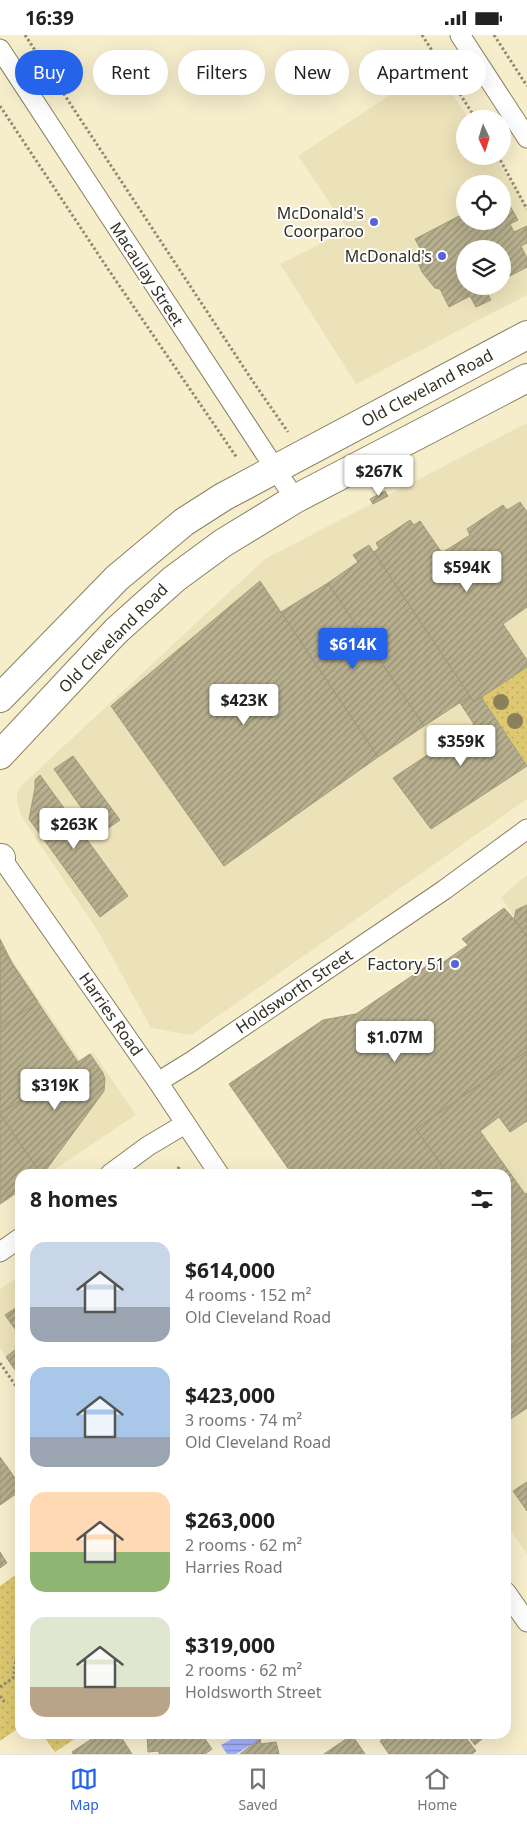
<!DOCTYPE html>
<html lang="en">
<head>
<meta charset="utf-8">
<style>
  :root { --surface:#fff; --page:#f6f6f6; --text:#222; --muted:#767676; --line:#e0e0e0; --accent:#2563eb }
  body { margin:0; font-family:"Noto Sans",sans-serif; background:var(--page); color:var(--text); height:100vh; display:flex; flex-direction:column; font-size:19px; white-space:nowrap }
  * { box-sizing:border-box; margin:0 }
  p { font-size:16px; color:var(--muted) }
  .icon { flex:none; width:28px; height:28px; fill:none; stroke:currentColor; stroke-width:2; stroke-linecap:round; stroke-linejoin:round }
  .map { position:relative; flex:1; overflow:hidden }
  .drawer { position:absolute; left:15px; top:1134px; width:496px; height:570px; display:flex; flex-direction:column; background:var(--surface); border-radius:15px; box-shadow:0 5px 20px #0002 }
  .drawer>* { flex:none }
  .banner { position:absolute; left:15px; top:15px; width:498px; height:45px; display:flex; gap:10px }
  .needle { width:32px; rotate:176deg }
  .controls { position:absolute; left:456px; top:75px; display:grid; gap:10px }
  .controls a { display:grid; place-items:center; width:55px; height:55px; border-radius:50%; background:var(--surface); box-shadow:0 5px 20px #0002; font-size:25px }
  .price { position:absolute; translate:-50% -42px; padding:0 11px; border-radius:5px; background:#fff; color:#222; font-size:16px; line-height:32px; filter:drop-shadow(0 1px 2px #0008) }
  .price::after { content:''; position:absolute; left:50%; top:30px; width:15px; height:11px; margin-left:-8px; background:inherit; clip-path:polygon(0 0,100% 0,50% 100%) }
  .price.selected { background:var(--accent); color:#fff }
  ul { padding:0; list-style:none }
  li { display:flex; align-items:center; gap:15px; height:125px; padding:0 15px }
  li span { display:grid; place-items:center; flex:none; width:140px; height:100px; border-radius:15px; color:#555 }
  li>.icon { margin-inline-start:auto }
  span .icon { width:60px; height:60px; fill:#fffc; stroke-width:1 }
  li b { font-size:21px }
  h2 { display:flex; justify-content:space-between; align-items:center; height:60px; padding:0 15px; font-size:21px }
  .chip { padding:0 18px; border-radius:22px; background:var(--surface); box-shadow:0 5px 20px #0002; font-size:18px; line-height:45px }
  .chip.selected { background:var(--accent); color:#fff }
  .status { display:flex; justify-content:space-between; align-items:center; height:35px; padding:0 25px; background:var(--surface); direction:ltr }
  .status svg { height:14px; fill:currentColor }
  .menu { display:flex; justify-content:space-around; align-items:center; height:70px; border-top:1px solid var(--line); background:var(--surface); font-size:14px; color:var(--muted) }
  .menu a { display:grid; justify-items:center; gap:2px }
  .menu .selected { color:var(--accent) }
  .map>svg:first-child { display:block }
  .built { fill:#ece2b9; fill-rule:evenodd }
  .grass { fill:url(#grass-dots) }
  .water { fill:url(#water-rules) }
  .building { fill:url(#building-hatch); stroke:#a19979 }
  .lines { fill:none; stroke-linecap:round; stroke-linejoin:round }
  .street-casing { stroke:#898162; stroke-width:21 }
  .highway-casing { stroke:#898162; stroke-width:30 }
  .path { stroke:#918b74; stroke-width:3; stroke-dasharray:2.5 2.5; stroke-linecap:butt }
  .street { stroke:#fff; stroke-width:19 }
  .highway { stroke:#fff; stroke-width:28 }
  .tree { fill:#8a815c }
  .poi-dot { fill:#5963db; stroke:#fff; stroke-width:2 }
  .labels { text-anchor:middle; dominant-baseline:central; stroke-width:4; stroke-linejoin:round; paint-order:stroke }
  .poi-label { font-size:16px; fill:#333023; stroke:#fff; text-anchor:end }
  .street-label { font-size:16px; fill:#333023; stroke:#fff }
</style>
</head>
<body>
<div class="status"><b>16:39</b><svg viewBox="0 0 49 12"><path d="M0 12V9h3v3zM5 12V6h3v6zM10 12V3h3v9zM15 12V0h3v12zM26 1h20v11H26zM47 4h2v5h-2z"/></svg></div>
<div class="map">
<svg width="527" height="1719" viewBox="0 0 527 1719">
  <defs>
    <pattern id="grass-dots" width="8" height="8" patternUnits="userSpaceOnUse" patternTransform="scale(1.25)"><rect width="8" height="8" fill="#ddc770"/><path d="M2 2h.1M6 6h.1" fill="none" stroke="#beab61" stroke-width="1.8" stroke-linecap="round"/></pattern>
    <pattern id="water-rules" width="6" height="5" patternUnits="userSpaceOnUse" patternTransform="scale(1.25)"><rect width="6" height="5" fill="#a3b2ff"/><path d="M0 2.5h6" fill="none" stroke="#8591ce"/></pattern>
    <pattern id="building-hatch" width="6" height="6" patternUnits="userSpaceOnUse" patternTransform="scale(1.25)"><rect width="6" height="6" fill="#b7af8e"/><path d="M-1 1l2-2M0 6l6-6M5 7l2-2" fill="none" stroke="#958f74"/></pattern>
  </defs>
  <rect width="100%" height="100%" fill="#f6edcb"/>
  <!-- built -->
  <path class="built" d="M434,31l35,53h-4v37h29l33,50v89l-171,89 -76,-120 68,-34 -50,-74zM465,149h37v37h-37zM465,214h37v37h-37z
    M527,388v244l-45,30 45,68v34l-336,236 -40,-7 -52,-95 -78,-117 -4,-15v-7l5,-9 243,-226z
    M527,840v62l-26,-40z
    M0,907l80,118 13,-8 43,63 -88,59h-28v18l-20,13z
    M527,1016v201l-15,10 -6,-7v-81h-58z
    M527,1218v301l-21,-30v-257z
    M20,1241v101l-20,-29v-59z"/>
  <!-- grass -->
  <path class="grass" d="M527,632v98l-46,-68z
    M20,1537v155l-20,14v-155z
    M42,1699h40l-27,18z"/>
  <!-- water -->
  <path class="water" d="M241,1699h20v5l-25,15h-9l-6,-9z"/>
  <!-- building -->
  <path class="building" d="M510,171l8,14 -8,4 4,8 13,-6v17l-6,3 6,12v9l-25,13v-31h-37v37h25l-5,3 6,11 -15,7 -6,-11 -21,11 -9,-18 -5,-1 -13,-16 -3,-7 1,-17 -5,-9 48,-25 2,7h2l3,5 10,-5h22v-11z
    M385,456l3,5 -15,8 -3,-5z
    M520,467l7,10v95l-24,17 24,36v7l-53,35 -100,-150 5,-4 -3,-5 34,-23 4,5 6,-4 22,32 28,-18 -3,-6 36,-24 4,5z
    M369,510l101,151 -46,30 -96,-143 30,-21 -5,-7z
    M260,546l118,176 -154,109 -113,-160z
    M328,548l96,143 -46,31 -97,-145z
    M470,661l4,6 7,-5 46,69 -96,63 -38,-51 81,-54 -14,-21z
    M73,721l47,64 -20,14 -46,-65z
    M40,740l88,121 -28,21 -71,-98 6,-31v-8z
    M527,870v32l-13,-18 2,-9z
    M504,873l10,11 13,18v114l-111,78 32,45h-156l-63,-90 94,-64 33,-6 78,-53 4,5 30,-21 -6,-6z
    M0,904l12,24 26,39 -38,26z
    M0,911l78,116 -78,52 41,60h-21v16l-20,14z
    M527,1016v70l-17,11 -11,-15 -19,14 45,63 2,-1v59l-15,10 -6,-7v-81h-58l-32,-45z
    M90,1019l13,19 2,6 -1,12 -61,83h-2l-41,-60z
    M527,1217v86l-21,14v-86z
    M20,1270v31l-15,-21z
    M527,1303v70l-21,14v-69z
    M20,1311v31l-14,-20z
    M0,1422l20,28v6l-20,14z
    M527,1447v29l-14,-20z
    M0,1517l7,11 -7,5z
    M99,1699h20l13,20h-59l-1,-2z
    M147,1699h58v5l7,10 -7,5h-46v-3l-11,1z
    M390,1699h73l13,17 -4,3h-83l-9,-13z
    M466,1699h17l-1,5 -7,6z
    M352,1700l13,19h-41z
    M260,1704l1,5 15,-2 3,12h-39z"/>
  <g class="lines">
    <!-- street casing -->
    <g class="street-casing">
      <path id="street" d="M460,0l67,103
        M0,14l295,450
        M0,821l158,226 61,92
        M158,1047l34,-21 252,-171 83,-61
        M110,1139l38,-28 37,-22
        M0,1217l20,-14
        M506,1557l21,30"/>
    </g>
    <!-- highway casing -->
    <g class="highway-casing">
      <path id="highway" d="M0,663l117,-120 67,-56 39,-25 304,-162
        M0,720l116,-124 58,-52 49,-36 72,-44 232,-121
        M0,823h1"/>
    </g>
    <!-- path -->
    <path class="path" d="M25,0l229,348 34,49
      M422,0l54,84
      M494,0l33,51
      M0,71l110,166 127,186
      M498,121l29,53
      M178,1134l2,-4
      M0,1328l20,29
      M0,1652l13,-9 7,-43
      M0,1661l6,8"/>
    <!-- street -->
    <use href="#street" class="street"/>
    <!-- highway -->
    <use href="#highway" class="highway"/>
  </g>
  <!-- trees -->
  <g class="tree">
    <circle cx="501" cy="667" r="8"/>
    <circle cx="515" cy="686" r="8"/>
  </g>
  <!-- markers -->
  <g class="poi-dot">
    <circle cx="374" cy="187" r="5"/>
    <circle cx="442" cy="221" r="5"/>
    <circle cx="455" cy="929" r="5"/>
  </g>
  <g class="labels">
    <!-- poi labels -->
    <g class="poi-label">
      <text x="364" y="178">McDonald's<tspan x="364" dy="18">Coorparoo</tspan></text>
      <text x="432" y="221">McDonald's</text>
      <text x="445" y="929">Factory 51</text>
    </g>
    <!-- street labels -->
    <g class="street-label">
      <text transform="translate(147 239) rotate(57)">Macaulay Street</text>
      <text transform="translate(427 353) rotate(-28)">Old Cleveland Road</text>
      <text transform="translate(113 603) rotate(-45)">Old Cleveland Road</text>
      <text transform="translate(294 956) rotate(-34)">Holdsworth Street</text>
      <text transform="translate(111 979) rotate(55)">Harries Road</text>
    </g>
  </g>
</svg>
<div class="controls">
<a><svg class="needle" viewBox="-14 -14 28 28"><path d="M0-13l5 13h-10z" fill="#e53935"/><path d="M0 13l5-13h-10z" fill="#767676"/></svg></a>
<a><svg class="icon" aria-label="locate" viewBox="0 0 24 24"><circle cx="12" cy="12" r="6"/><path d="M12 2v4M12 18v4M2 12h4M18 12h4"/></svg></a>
<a><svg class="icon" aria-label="layers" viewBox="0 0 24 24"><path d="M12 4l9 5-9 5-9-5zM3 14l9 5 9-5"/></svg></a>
</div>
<b class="price" style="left:379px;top:462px">$267K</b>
<b class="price" style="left:467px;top:558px">$594K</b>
<b class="price selected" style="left:353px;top:635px">$614K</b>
<b class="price" style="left:244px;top:691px">$423K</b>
<b class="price" style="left:461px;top:732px">$359K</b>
<b class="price" style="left:74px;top:815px">$263K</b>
<b class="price" style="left:395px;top:1028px">$1.07M</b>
<b class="price" style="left:55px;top:1076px">$319K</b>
<div class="banner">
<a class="chip selected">Buy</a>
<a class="chip">Rent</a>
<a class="chip">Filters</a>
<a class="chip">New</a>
<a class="chip">Apartment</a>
</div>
<section class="drawer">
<h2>8 homes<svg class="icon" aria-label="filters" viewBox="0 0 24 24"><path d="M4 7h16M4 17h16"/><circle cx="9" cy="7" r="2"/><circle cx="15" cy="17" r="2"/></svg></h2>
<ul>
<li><span style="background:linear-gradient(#c9d6e8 65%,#9aa5b1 0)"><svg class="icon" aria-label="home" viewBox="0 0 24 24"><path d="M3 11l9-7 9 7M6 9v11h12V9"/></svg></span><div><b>$614,000</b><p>4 rooms · 152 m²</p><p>Old Cleveland Road</p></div></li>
<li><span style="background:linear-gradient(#a9c7e8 70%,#9aa5b1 0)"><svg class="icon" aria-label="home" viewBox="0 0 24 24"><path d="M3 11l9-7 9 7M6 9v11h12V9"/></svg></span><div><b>$423,000</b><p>3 rooms · 74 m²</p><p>Old Cleveland Road</p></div></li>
<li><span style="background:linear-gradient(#ffd9b3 60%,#8fb573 0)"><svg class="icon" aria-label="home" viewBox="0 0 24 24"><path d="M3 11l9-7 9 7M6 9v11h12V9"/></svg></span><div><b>$263,000</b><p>2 rooms · 62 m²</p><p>Harries Road</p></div></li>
<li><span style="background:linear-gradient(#dfe7d0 70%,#b9a48a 0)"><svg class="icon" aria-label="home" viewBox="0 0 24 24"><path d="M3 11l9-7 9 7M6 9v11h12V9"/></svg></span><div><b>$319,000</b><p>2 rooms · 62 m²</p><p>Holdsworth Street</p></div></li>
</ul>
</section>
</div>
<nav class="menu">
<a class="selected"><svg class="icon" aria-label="map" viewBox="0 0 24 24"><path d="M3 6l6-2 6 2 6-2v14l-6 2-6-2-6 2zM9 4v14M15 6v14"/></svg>Map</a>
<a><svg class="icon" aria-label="saved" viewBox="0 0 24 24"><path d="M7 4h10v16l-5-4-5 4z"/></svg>Saved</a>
<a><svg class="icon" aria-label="home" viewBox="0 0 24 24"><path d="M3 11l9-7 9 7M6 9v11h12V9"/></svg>Home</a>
</nav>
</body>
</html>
